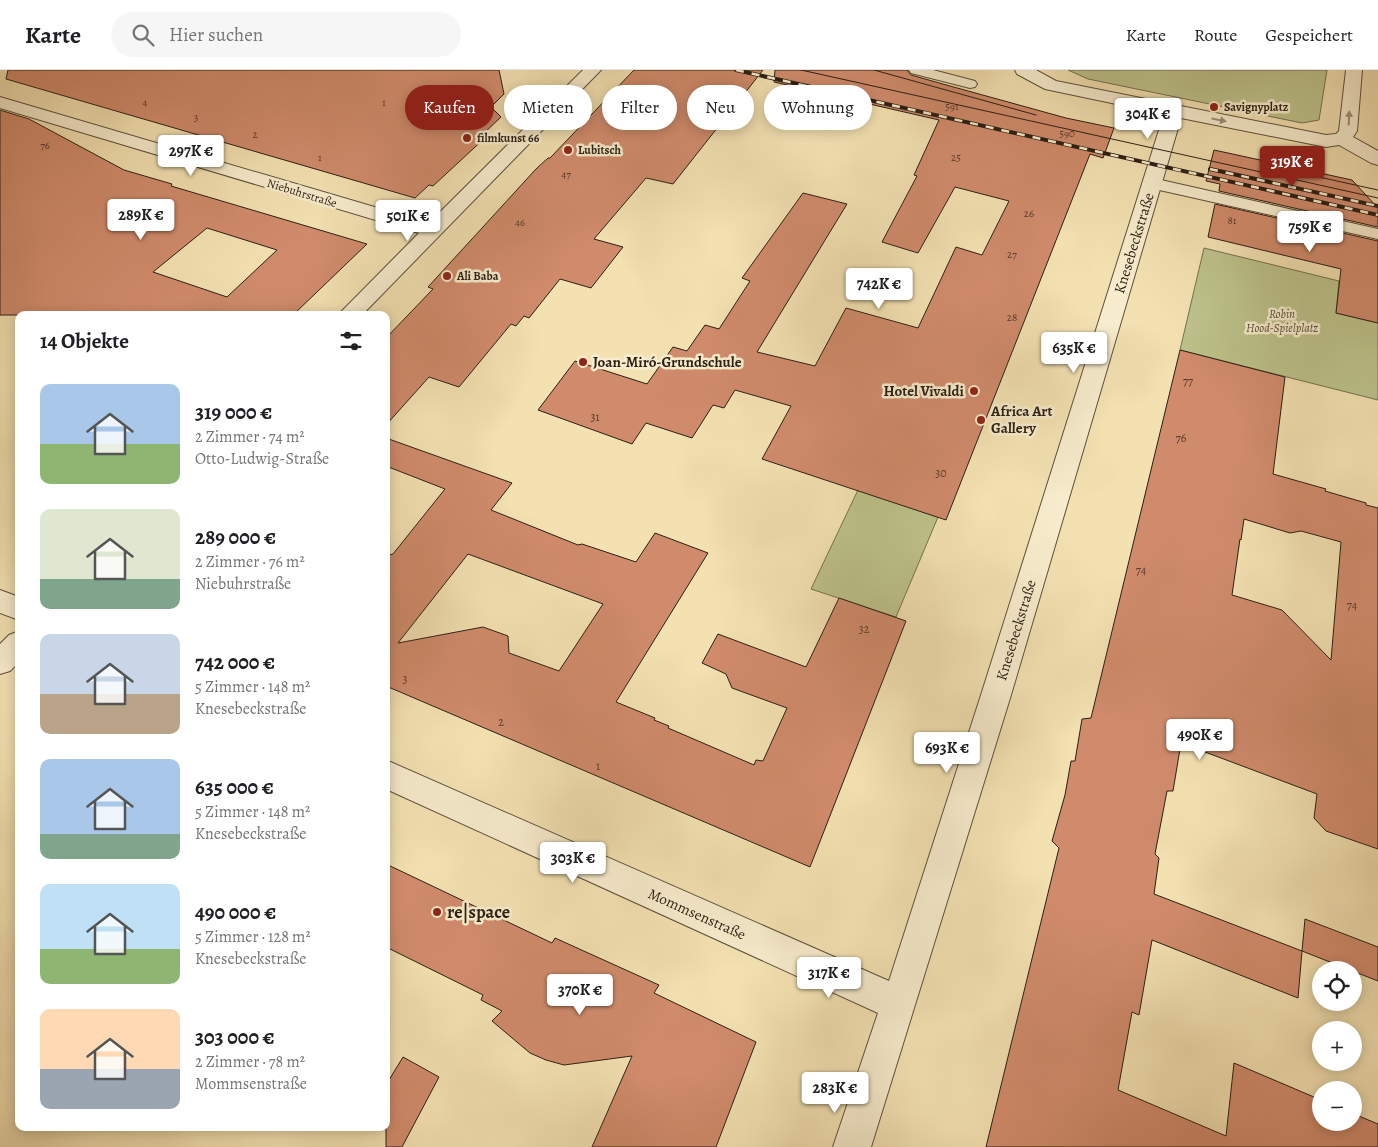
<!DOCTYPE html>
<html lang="de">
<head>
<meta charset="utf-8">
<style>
  :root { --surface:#fff; --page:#f6f6f6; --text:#202124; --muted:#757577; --line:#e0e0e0; --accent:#8f2418 }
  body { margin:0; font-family:Alegreya,serif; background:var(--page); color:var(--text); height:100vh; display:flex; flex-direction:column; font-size:19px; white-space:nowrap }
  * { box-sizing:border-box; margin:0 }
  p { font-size:16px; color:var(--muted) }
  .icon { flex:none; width:28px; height:28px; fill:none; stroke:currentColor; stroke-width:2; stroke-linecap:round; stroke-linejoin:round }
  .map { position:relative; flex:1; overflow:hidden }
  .panel { position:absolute; left:15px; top:241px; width:375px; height:820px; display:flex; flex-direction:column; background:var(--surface); border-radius:10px; box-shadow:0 2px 12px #0003 }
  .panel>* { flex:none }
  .banner { position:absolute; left:405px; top:15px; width:475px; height:45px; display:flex; gap:10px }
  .tools { position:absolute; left:1312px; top:891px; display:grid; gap:10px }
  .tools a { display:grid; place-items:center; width:50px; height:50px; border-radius:50%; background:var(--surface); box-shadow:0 2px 12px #0003; font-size:25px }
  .price { position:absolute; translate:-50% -42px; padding:0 11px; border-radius:5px; background:#fff; color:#222; font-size:16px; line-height:32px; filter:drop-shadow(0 1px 2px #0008) }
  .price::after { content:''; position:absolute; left:50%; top:30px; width:15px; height:11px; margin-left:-8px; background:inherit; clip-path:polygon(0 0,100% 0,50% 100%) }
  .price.selected { background:var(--accent); color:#fff }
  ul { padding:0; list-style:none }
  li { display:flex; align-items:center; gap:15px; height:125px; padding:0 25px }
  li span { display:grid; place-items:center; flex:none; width:140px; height:100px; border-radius:10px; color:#555 }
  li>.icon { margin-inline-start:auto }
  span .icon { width:60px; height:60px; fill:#fffc; stroke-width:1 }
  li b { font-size:21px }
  h2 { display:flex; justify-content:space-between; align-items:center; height:60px; padding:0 25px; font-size:21px }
  .pill { padding:0 18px; border-radius:22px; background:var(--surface); box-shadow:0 2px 12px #0003; font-size:18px; line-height:45px }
  .pill.selected { background:var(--accent); color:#fff }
  header { display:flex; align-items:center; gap:30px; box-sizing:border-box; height:70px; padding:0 25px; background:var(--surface); border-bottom:1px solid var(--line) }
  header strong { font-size:24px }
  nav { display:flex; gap:28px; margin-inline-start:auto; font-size:18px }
  .search { width:350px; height:45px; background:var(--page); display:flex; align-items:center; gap:12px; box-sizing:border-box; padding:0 18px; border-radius:28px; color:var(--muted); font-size:19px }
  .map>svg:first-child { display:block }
  .green { fill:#bdc28b; stroke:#747050 }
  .building { fill:#d08b6c; stroke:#2b1f15; fill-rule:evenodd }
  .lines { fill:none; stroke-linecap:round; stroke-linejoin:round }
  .pedestrian-casing { stroke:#5d503c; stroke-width:2 }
  .minor-casing { stroke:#5d503c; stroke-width:2 }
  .pedestrian { fill:#f7eccd; fill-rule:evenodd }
  .minor { fill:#f7eccd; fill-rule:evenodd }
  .tram { stroke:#2b1f15; stroke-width:1 }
  .rail-casing { stroke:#2b1f15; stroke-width:4 }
  .rail { stroke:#f7eccd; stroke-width:2.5; stroke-dasharray:8; stroke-linecap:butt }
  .oneway { fill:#9b907a }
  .poi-dot { fill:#8f2418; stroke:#f7eccd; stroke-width:2 }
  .labels { text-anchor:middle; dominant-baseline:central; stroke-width:5; stroke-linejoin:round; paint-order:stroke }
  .far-number-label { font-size:11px; fill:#543a2b }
  .far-poi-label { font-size:12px; font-weight:bold; fill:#2b1f15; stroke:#f7eccd; text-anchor:start }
  .far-street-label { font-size:12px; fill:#2b1f15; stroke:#f7eccd }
  .far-park-label { font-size:12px; font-style:italic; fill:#575038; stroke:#f7eccd }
  .number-label { font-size:12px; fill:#543a2b }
  .street-label { font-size:15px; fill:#2b1f15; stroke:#f7eccd }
  .poi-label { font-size:15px; font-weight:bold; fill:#2b1f15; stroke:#f7eccd; text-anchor:start }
  .near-poi-label { font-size:18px; font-weight:bold; fill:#2b1f15; stroke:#f7eccd; text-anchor:start }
</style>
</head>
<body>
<header>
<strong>Karte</strong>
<div class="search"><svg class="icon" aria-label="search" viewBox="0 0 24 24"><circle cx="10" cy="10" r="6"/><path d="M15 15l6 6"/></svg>Hier suchen</div>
<nav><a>Karte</a><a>Route</a><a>Gespeichert</a></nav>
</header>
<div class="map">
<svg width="1378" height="1077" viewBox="0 0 1378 1077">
  <rect width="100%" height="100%" fill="#f3e1b2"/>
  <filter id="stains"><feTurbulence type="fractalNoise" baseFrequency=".004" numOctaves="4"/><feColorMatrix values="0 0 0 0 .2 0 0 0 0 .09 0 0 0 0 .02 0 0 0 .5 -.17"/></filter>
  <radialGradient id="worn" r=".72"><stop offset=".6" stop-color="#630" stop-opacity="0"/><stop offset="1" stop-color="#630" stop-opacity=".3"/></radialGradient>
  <!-- green -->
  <path class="green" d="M1068,0h259l-8,50 -17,3 -214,-44z
    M1204,178l135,33 -3,32 42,10v77l-198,-50z
    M858,420l80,27 -42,100 -85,-28z"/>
  <!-- building -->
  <path class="building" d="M8,0h491l5,24 -13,13 10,10 -19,18 5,1 -54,50 -4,-1 -14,13 -409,-119z
    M634,0h129l-90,114 -27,-6 -52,61 29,8 -32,41 -31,-9 -31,39 -5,-2 -8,10 -5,-2 -52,63 -30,-10 -43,48v-87l47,-49 -5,-2 108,-118 12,-11h2z
    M775,0h132l4,5 39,11 116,32 48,10 -11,30 -13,-4 -144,366 -184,-61 29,-53 -56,-16 -11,18 -11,-3 -21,33 -46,-15 -14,21 -94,-34 37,-49 72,23 26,-37 14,4 18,-26 14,4 31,-48 -8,-3 61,-85 44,11 -90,148 58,14 31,-58 72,20 38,-81 26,8 27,-54 -54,-14 -37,66 -36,-11 35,-66 -3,-1 25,-55 -165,-38z
    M0,40l29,9 95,51 48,14 -1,2 196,58 -74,71h-293zM207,158l70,22 -50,47 -74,-25z
    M1214,80l138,30 26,28v19l-159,-36 1,-7 -14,-3z
    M1215,134l163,37v82l-42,-10 5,-44 -133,-32z
    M1180,280l105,27 -12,97 53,15 -1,2 41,12v2l12,3v341l-52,-18 -12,-13 3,-24 -136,-51 -8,48h-6l-12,63 4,4 -5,36 148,57 -4,47 -146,-58 -13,75 -7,-3 -14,78 108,46 8,-73 87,37v22h33v-8l24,10v23h-392l73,-299 -7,-7 13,-46 6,-34h4l7,-42 9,-1zM1244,449l46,14 11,-2 40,11 -10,118 -49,-50 -50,-15 8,-56 1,1z
    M386,368l126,45 -21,27 87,35 4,-1 54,18 19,-29 53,20 -92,149 39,16 -1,2 15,6 -1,2 86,37 2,-5 7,1 24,-53 -55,-20 -6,-14 -24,-11 16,-29 88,33 33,-69 67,23 -96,246 -424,-181v-130l7,-2 52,-65 -59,-23zM468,484l135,50 -44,67 -50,-18 -1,-17 -25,-9 -85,16z
    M386,794l166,79 3,-5 104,47 -5,8 102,49 -40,105h-124l40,-91 -68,9 -18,-5 -16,-7 -38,-32 10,-10 -21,-11 2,-5 -97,-48z
    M1305,849l73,28v34l-76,-30z
    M403,987l36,20 -37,70h-16v-62z"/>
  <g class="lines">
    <!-- pedestrian casing -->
    <g class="pedestrian-casing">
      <path id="pedestrian" d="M909,0h24l42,11 2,3 -2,3 -5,1 -59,-15z
        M1152,108l226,51v10l-232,-52 -2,-4 2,-4z"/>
    </g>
    <!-- minor casing -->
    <g class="minor-casing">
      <path id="minor" d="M583,0h18l-239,245h-24l81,-82 -419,-125v-11l429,126z
        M1015,0h21l20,11 270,54 10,-1 3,-3 7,-61h16l-5,61 -4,6 25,14v14l-7,-2 -32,-18 -13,2 -145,-29 -170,577 -140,452h-38l45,-134 -492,-224v-29l503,221 92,-286 183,-581 -119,-25 -28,-15z
        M0,520l19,7v23l-19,-7z
        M19,561v31l-9,9 -10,3v-30l9,-9z"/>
    </g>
    <!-- pedestrian -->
    <use href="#pedestrian" class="pedestrian"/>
    <!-- minor -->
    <use href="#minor" class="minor"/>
    <!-- tram -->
    <path class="tram" d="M801,0l577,128
      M874,0l162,45
      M1305,104l73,16"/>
    <!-- rail casing -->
    <g class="rail-casing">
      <path id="rail" d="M736,0l642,145
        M1210,99l168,37"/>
    </g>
    <!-- rail -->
    <use href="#rail" class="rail"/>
  </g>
  <!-- one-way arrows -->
  <defs><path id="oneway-solid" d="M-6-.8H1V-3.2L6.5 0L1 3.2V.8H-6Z" transform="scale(1.25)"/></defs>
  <g class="oneway">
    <use href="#oneway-solid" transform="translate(1349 48) rotate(-87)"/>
    <use href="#oneway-solid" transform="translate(1219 50) rotate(11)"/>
  </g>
  <!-- markers -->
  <g class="poi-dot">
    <circle cx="1214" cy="37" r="5"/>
    <circle cx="467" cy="68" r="5"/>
    <circle cx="568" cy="80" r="5"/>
    <circle cx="447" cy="206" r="5"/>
    <circle cx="583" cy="292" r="5"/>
    <circle cx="974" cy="321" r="5"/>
    <circle cx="981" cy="350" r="5"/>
    <circle cx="437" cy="842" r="5"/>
  </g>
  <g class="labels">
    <!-- far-number labels -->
    <g class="far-number-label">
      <text x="145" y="32">4</text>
      <text x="384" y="32">1</text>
      <text x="952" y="36">591</text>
      <text x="196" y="47">3</text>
      <text x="1067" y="63">590</text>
      <text x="255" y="64">2</text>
      <text x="45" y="75">76</text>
      <text x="320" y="87">1</text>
      <text x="956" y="87">25</text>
      <text x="566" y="104">47</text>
      <text x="1029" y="143">26</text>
      <text x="1232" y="150">81</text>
      <text x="520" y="152">46</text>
      <text x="1012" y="184">27</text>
      <text x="1012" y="247">28</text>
    </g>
    <!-- far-poi labels -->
    <g class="far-poi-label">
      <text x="1224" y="37">Savignyplatz</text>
      <text x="477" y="68">filmkunst 66</text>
      <text x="578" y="80">Lubitsch</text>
      <text x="457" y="206">Ali Baba</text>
    </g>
    <!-- far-street labels -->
    <g class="far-street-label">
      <text transform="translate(302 123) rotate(17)">Niebuhrstraße</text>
    </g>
    <!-- far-park labels -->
    <g class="far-park-label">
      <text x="1282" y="244">Robin<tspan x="1282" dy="14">Hood-Spielplatz</tspan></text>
    </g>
    <!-- number labels -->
    <g class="number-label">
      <text x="1188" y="311">77</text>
      <text x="595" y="347">31</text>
      <text x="1181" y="368">76</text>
      <text x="941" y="403">30</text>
      <text x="1141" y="500">74</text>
      <text x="1352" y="535">74</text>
      <text x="864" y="559">32</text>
      <text x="405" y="609">3</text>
      <text x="501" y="652">2</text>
      <text x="598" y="696">1</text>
    </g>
    <!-- street labels -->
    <g class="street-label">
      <text transform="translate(1134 173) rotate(-73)">Knesebeckstraße</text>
      <text transform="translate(1016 560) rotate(-73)">Knesebeckstraße</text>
      <text transform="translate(697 844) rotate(24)">Mommsenstraße</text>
    </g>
    <!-- poi labels -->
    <g class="poi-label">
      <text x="593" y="292">Joan-Miró-Grundschule</text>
      <text x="964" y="321" text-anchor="end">Hotel Vivaldi</text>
      <text x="991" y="341">Africa Art<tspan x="991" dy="17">Gallery</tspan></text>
    </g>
    <!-- near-poi labels -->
    <g class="near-poi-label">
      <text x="447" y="842">re|space</text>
    </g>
  </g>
  <rect width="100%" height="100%" filter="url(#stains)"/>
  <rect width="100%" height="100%" fill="url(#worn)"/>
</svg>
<div class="tools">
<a><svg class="icon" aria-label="locate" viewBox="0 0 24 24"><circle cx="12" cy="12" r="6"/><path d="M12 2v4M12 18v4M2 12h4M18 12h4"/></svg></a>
<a>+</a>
<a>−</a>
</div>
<b class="price" style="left:1148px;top:70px">304K €</b>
<b class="price" style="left:191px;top:107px">297K €</b>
<b class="price selected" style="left:1292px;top:118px">319K €</b>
<b class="price" style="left:141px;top:171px">289K €</b>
<b class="price" style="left:408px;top:172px">501K €</b>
<b class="price" style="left:1310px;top:183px">759K €</b>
<b class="price" style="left:879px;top:240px">742K €</b>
<b class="price" style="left:1074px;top:304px">635K €</b>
<b class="price" style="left:1200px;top:691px">490K €</b>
<b class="price" style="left:947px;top:704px">693K €</b>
<b class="price" style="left:573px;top:814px">303K €</b>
<b class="price" style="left:829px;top:929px">317K €</b>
<b class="price" style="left:580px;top:946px">370K €</b>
<b class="price" style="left:835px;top:1044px">283K €</b>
<div class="banner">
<a class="pill selected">Kaufen</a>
<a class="pill">Mieten</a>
<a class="pill">Filter</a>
<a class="pill">Neu</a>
<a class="pill">Wohnung</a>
</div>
<section class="panel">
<h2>14 Objekte<svg class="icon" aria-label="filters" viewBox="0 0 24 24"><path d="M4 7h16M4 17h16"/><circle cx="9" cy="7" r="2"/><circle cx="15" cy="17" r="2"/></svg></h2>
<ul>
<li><span style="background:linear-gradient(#a9c7e8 60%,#8fb573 0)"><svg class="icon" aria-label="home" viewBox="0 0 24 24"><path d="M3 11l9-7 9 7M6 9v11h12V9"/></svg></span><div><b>319 000 €</b><p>2 Zimmer · 74 m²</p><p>Otto-Ludwig-Straße</p></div></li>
<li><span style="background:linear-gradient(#dfe7d0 70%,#7fa58c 0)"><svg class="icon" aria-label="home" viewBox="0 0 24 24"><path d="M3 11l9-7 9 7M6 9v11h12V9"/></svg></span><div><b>289 000 €</b><p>2 Zimmer · 76 m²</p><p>Niebuhrstraße</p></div></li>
<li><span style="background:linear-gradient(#c9d6e8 60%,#b9a48a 0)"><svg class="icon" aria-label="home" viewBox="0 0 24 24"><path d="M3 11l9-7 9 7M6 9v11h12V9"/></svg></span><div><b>742 000 €</b><p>5 Zimmer · 148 m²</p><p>Knesebeckstraße</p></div></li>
<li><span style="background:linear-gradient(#a9c7e8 75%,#7fa58c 0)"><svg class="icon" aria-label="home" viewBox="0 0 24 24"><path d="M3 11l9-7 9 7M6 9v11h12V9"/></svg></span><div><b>635 000 €</b><p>5 Zimmer · 148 m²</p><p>Knesebeckstraße</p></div></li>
<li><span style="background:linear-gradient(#bfe0f5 65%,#8fb573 0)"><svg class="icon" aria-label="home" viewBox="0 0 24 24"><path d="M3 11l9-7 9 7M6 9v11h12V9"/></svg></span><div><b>490 000 €</b><p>5 Zimmer · 128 m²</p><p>Knesebeckstraße</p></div></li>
<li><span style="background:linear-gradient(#ffd9b3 60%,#9aa5b1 0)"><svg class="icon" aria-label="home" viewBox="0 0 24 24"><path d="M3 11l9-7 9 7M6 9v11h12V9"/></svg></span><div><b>303 000 €</b><p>2 Zimmer · 78 m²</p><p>Mommsenstraße</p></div></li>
</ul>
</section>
</div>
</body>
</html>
